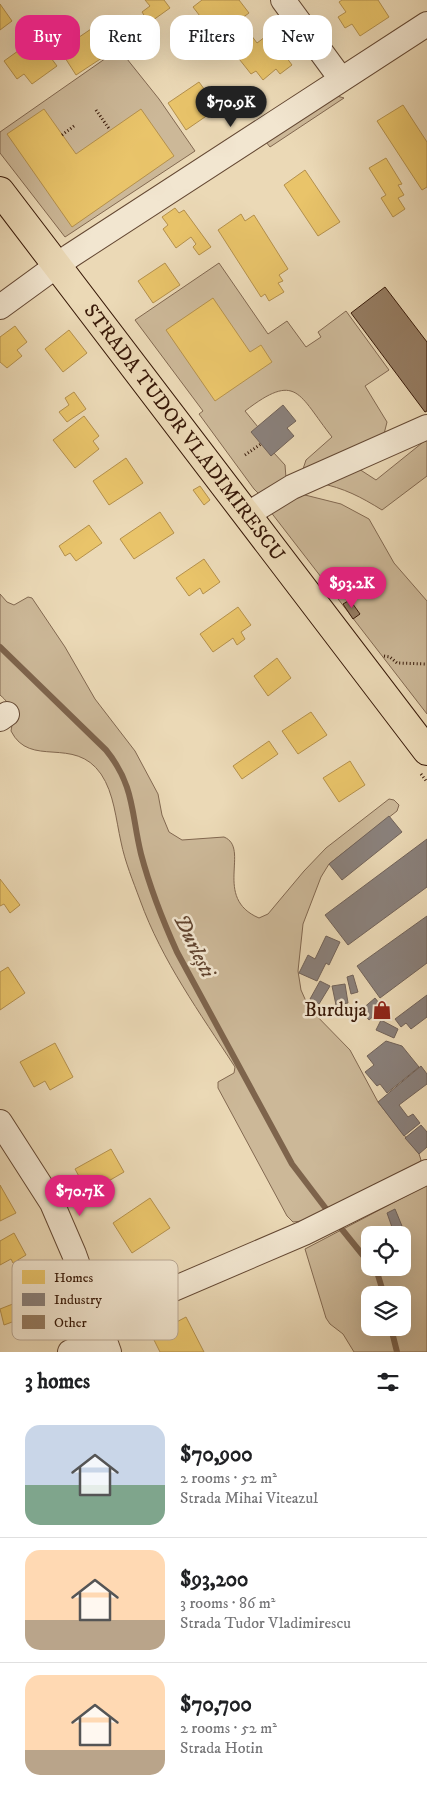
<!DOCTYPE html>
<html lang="en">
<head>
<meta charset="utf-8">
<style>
  :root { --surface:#fff; --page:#f6f6f6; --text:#202124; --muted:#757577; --line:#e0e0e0; --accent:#db2777 }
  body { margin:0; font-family:"IM FELL DW Pica",serif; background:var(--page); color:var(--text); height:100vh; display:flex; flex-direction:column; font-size:19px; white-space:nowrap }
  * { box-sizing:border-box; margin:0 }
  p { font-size:16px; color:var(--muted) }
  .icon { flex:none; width:28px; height:28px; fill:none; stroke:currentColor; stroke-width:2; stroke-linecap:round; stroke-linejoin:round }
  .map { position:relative; height:1352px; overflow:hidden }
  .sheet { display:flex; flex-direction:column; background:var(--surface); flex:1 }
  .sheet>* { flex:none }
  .guide { position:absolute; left:15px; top:15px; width:398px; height:45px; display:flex; gap:10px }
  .buttons { position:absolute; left:361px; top:1226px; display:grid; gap:10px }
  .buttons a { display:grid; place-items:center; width:50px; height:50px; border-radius:10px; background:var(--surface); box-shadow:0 5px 20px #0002; font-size:25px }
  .price { position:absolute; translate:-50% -42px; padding:0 11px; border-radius:18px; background:var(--accent); color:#fff; font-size:16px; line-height:32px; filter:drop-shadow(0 1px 2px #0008) }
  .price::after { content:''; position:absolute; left:50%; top:30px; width:15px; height:11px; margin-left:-8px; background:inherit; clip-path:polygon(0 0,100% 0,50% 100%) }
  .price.on { background:#222; color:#fff }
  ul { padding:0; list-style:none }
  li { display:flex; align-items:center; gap:15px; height:125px; padding:0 25px }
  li+li { border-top:1px solid var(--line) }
  li span { display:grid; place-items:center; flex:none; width:140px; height:100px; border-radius:15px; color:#555 }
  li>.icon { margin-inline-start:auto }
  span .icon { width:60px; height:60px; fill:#fffc; stroke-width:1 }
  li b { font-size:21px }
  h2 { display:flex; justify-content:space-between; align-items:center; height:60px; padding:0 25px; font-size:21px }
  .tag { padding:0 18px; border-radius:15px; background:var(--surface); box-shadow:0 5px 20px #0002; font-size:18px; line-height:45px }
  .tag.on { background:var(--accent); color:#fff }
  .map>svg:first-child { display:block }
  .green { fill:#ccb898; stroke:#826850; fill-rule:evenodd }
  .homes { fill:#e9c46a; stroke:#b4904c }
  .industry { fill:#8a817c; stroke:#716259 }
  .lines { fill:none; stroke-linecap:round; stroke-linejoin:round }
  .stream { stroke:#7e644c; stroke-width:6 }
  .building { fill:#957c62; stroke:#371807 }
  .minor-casing { stroke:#644833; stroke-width:26 }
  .major-casing { stroke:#371807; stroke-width:30 }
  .path { stroke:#371807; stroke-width:3; stroke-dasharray:1 2.5; stroke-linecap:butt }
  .minor { stroke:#f2e6d0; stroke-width:24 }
  .major { stroke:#ebd9b6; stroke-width:28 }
  .labels { text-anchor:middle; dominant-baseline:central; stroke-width:5; stroke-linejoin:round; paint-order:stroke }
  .street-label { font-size:20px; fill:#371807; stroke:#f2e6d0 }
  .poi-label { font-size:20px; fill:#371807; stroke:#f2e6d0; text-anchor:end }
  .water-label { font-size:21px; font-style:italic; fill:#61442f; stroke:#f2e6d0 }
  .key { fill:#f2e6d0; stroke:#baa894; stroke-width:1 }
  .key-label { font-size:14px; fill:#371807 }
</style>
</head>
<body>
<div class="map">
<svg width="427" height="1352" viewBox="0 0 427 1352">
  <rect width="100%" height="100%" fill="#ebd9b6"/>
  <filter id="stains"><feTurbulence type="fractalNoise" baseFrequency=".004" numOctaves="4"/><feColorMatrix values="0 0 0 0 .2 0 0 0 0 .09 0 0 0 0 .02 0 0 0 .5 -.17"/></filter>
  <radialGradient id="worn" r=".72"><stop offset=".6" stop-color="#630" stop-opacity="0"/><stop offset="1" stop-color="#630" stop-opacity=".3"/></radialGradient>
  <!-- green -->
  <path class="green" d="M119,49l40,50 36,52 -130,86 -65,-84v-21z
    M330,94l14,4 -74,49 -4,-5z
    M219,263l49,71 19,-13 19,26 15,-10 -3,-5 28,-21 43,59 -24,16 22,36 -3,12 -78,39 -3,-4 3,-9 26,-23c-34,-43 -35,-66 -87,-26l13,16 13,29 3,-3 11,12 1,13 -27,16 -5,-5 -55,-75 4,-3 -68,-91z
    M427,439v37l-45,34c-21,-13 -38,-22 -63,-27l40,-14 17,11z
    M297,493l44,11 28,15 25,44 33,38v113l-157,-203z
    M0,594l7,8 7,3 14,-8 4,1 33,49 30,52 40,52 23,43 4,21 7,17 13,8 42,-3c27,11 -12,61 35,81l9,-4 36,-43 22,-23 63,-49 5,1 5,5 -2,6 -68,53 -8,13 -18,47 -5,47 3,19 8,18 41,42 28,52 41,52 2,6 -4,6 -115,55 -9,1 -6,-6 -69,-128v-6l16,-9 1,-6c-35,-54 -73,-106 -95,-167 -7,-19 -15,-38 -19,-58 -5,-22 -7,-49 -20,-68 -27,-39 -71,-5 -90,-43 3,-16 2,-25 -11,-36z
    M427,1185v167h-73l-11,-18 -13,-10 -4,-6 -21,-69zM370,1235h32v33h-32zM370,1295h32v33h-32z"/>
  <!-- homes -->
  <path class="homes" d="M145,0h19l6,8 -21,15 -7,-11 8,-6z
    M202,0h37l10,13 -33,24 -23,-30z
    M342,0h36l11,17 -29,19 -8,-12 -7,4 -7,-11 8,-5 -7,-10z
    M0,4l12,17 -12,9z
    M94,27l17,25 -35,23 -16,-25z
    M269,34l23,31 -12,9 -4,-5 -13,11 -7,-9 -5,3 -19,-24 19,-15 6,8z
    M36,38l21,28 -25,18 -8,-10 -7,5 -13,-18z
    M199,82l19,26 -32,22 -18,-27z
    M403,105l24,37v45l-5,3 -45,-69z
    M44,109l32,45 65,-45 33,47 -102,71 -65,-93z
    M386,158l16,26 -4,1 6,10 -6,3 7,11 -12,8 -12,-19 5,-3 -17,-27z
    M305,170l35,52 -22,14 -34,-51z
    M175,208l4,5 5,-3 27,37 -12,8 -6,-8 3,-3 -5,-7 -15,11 -13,-19 5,-4 -6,-8z
    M241,214l4,7 9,-6 34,54 -9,6 4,6 -5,2 6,9 -15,9 -4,-7 -4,3 -43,-67z
    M165,263l15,22 -27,18 -15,-22z
    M213,298l37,54 11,-7 11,17 -57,39 -49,-71z
    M15,326l12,16 -10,8 5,6 -15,12 -7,-6v-25z
    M69,330l18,23 -24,19 -18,-23z
    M74,392l12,17 -19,13 -8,-10 10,-7 -4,-7z
    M84,416l15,20 -6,5 6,8 -24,19 -22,-28z
    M126,458l17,25 -34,22 -16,-24z
    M200,486l10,14 -6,5 -11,-15z
    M160,512l14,21 -40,26 -14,-20z
    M89,525l13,18 -26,18 -6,-8 -5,3 -6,-10z
    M204,559l16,23 -17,12 -3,-6 -11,8 -13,-18z
    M238,607l13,18 -10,7 4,7 -8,6 -4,-7 -20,14 -13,-18z
    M277,658l14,20 -23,18 -14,-20z
    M311,712l16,23 -29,19 -16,-23z
    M269,741l9,13 -36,25 -9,-13z
    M350,761l15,24 -26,17 -16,-24z
    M0,879l20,26 -10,8 -6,-9 -4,2z
    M8,967l17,26 -25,17v-38z
    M55,1043l18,34 -23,13 -5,-9 -11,6 -14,-25z
    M111,1149l13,23 -36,21 -13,-24z
    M0,1185l16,28 -16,8z
    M150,1198l20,30 -38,25 -19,-30z
    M14,1233l12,22 -13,8 -2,-4 -11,6v-24z
    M28,1298l6,16 -30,11 -4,-16z
    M186,1317l18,35h-44l-11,-22 15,-7 3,4z"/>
  <!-- industry -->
  <path class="industry" d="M283,405l13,16 -9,7 7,8 -23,20 -20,-24z
    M389,816l13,16 -60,48 -13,-16z
    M427,839v48l-79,58 -23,-30z
    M427,916v47l-47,35 -23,-32z
    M326,936l14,6 -11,23 -3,-2 -9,18 -18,-8 9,-18 7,4z
    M353,975l5,17 -7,2 -4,-17z
    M320,981l10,5 -11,18 -9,-5z
    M345,984l3,19 -12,2 -4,-19z
    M427,995v22l-16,12 -5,-6 -5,4 -6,-8z
    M375,998l8,10 -14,12 -8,-10z
    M381,1020l17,9 -4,9 -18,-8z
    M386,1041l16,5 17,21 -32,26 -7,-9 -3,2 -12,-14 9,-7 -7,-9z
    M421,1066l6,8v10l-28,21 9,12 5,-3 7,9 -16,13 -26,-34z
    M421,1125l6,7v15l-8,7 -14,-16z
    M395,1209l7,17 -9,4 -6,-17z"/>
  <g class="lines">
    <!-- stream -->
    <path class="stream" d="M0,647l106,103c29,36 25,63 35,104 9,34 22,67 36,98l115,212 38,50
      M336,1222l34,42
      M373,1268l4,4 7,23
      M391,1328l6,24"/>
  </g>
  <!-- building -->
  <path class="building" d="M385,287l42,55v69l-2,1 -74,-99z
    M350,600l10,14 -7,5 -10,-15z"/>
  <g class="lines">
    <!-- minor casing -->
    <g class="minor-casing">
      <path id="minor" d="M283,0l58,79
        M0,307l70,-51 357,-232
        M248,514l44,-27 135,-60
        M0,719l7,-5
        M0,1122l52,81 22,51 35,98
        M99,1321l205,-88 123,-61
        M70,1352l33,-14"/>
    </g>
    <!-- major casing -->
    <g class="major-casing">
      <g id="major">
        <path id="s1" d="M0,191l427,560"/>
      </g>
    </g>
    <!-- path -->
    <path class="path" d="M96,110l14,20
      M62,135l12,-9
      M245,455l16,-11
      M384,656l6,1 7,6 30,1
      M421,774l6,8"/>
    <!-- minor -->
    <use href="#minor" class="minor"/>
    <!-- major -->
    <use href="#major" class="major"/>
  </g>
  <!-- icons -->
  <defs>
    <g id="shop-bare" transform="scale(1.5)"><path d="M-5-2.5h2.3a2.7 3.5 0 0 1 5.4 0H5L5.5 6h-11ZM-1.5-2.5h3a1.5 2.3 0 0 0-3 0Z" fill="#8f2418" stroke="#f2e6d0" stroke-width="2.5" paint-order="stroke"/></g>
  </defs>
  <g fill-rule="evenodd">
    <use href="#shop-bare" x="382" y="1010"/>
  </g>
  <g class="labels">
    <!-- street labels -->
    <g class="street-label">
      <text stroke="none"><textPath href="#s1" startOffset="304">STRADA TUDOR VLADIMIRESCU</textPath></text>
    </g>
    <!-- poi labels -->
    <g class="poi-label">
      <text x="367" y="1010">Burduja</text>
    </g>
    <!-- water labels -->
    <g class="water-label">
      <text transform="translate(194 946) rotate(64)">Durlești</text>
    </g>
  </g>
  <!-- legend -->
  <rect x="12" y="1260" width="166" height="80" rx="8" class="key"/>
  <rect x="22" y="1270" width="23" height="14" fill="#e9c46a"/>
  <rect x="22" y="1293" width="23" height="13" fill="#8a817c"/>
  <rect x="22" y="1315" width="23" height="14" fill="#957c62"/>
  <g class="key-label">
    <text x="54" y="1282">Homes</text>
    <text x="54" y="1304">Industry</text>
    <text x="54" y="1327">Other</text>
  </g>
  <rect width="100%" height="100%" filter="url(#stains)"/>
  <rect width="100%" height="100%" fill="url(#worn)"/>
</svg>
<div class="buttons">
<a><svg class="icon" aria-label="locate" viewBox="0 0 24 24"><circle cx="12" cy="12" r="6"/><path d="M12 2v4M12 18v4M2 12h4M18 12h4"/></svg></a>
<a><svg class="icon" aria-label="layers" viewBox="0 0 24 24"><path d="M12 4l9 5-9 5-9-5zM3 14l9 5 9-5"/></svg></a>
</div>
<b class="price on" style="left:231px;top:128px">$70.9K</b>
<b class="price" style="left:352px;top:609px">$93.2K</b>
<b class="price" style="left:80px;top:1217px">$70.7K</b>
<div class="guide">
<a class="tag on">Buy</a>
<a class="tag">Rent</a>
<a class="tag">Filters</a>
<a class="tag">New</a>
</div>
</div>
<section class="sheet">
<h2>3 homes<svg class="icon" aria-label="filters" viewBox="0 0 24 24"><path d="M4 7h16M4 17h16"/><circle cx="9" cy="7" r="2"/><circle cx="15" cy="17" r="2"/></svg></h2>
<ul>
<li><span style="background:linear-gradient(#c9d6e8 60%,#7fa58c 0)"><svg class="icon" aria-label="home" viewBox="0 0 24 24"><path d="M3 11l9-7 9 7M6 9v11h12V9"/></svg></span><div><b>$70,900</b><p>2 rooms · 52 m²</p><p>Strada Mihai Viteazul</p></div></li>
<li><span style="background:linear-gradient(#ffd9b3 70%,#b9a48a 0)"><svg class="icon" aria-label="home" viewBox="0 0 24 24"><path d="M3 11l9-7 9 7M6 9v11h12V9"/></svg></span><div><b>$93,200</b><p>3 rooms · 86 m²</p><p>Strada Tudor Vladimirescu</p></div></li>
<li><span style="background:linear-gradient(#ffd9b3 75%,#b9a48a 0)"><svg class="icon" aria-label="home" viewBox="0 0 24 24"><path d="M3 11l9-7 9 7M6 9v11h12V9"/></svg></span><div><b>$70,700</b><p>2 rooms · 52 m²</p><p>Strada Hotin</p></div></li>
</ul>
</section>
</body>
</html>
